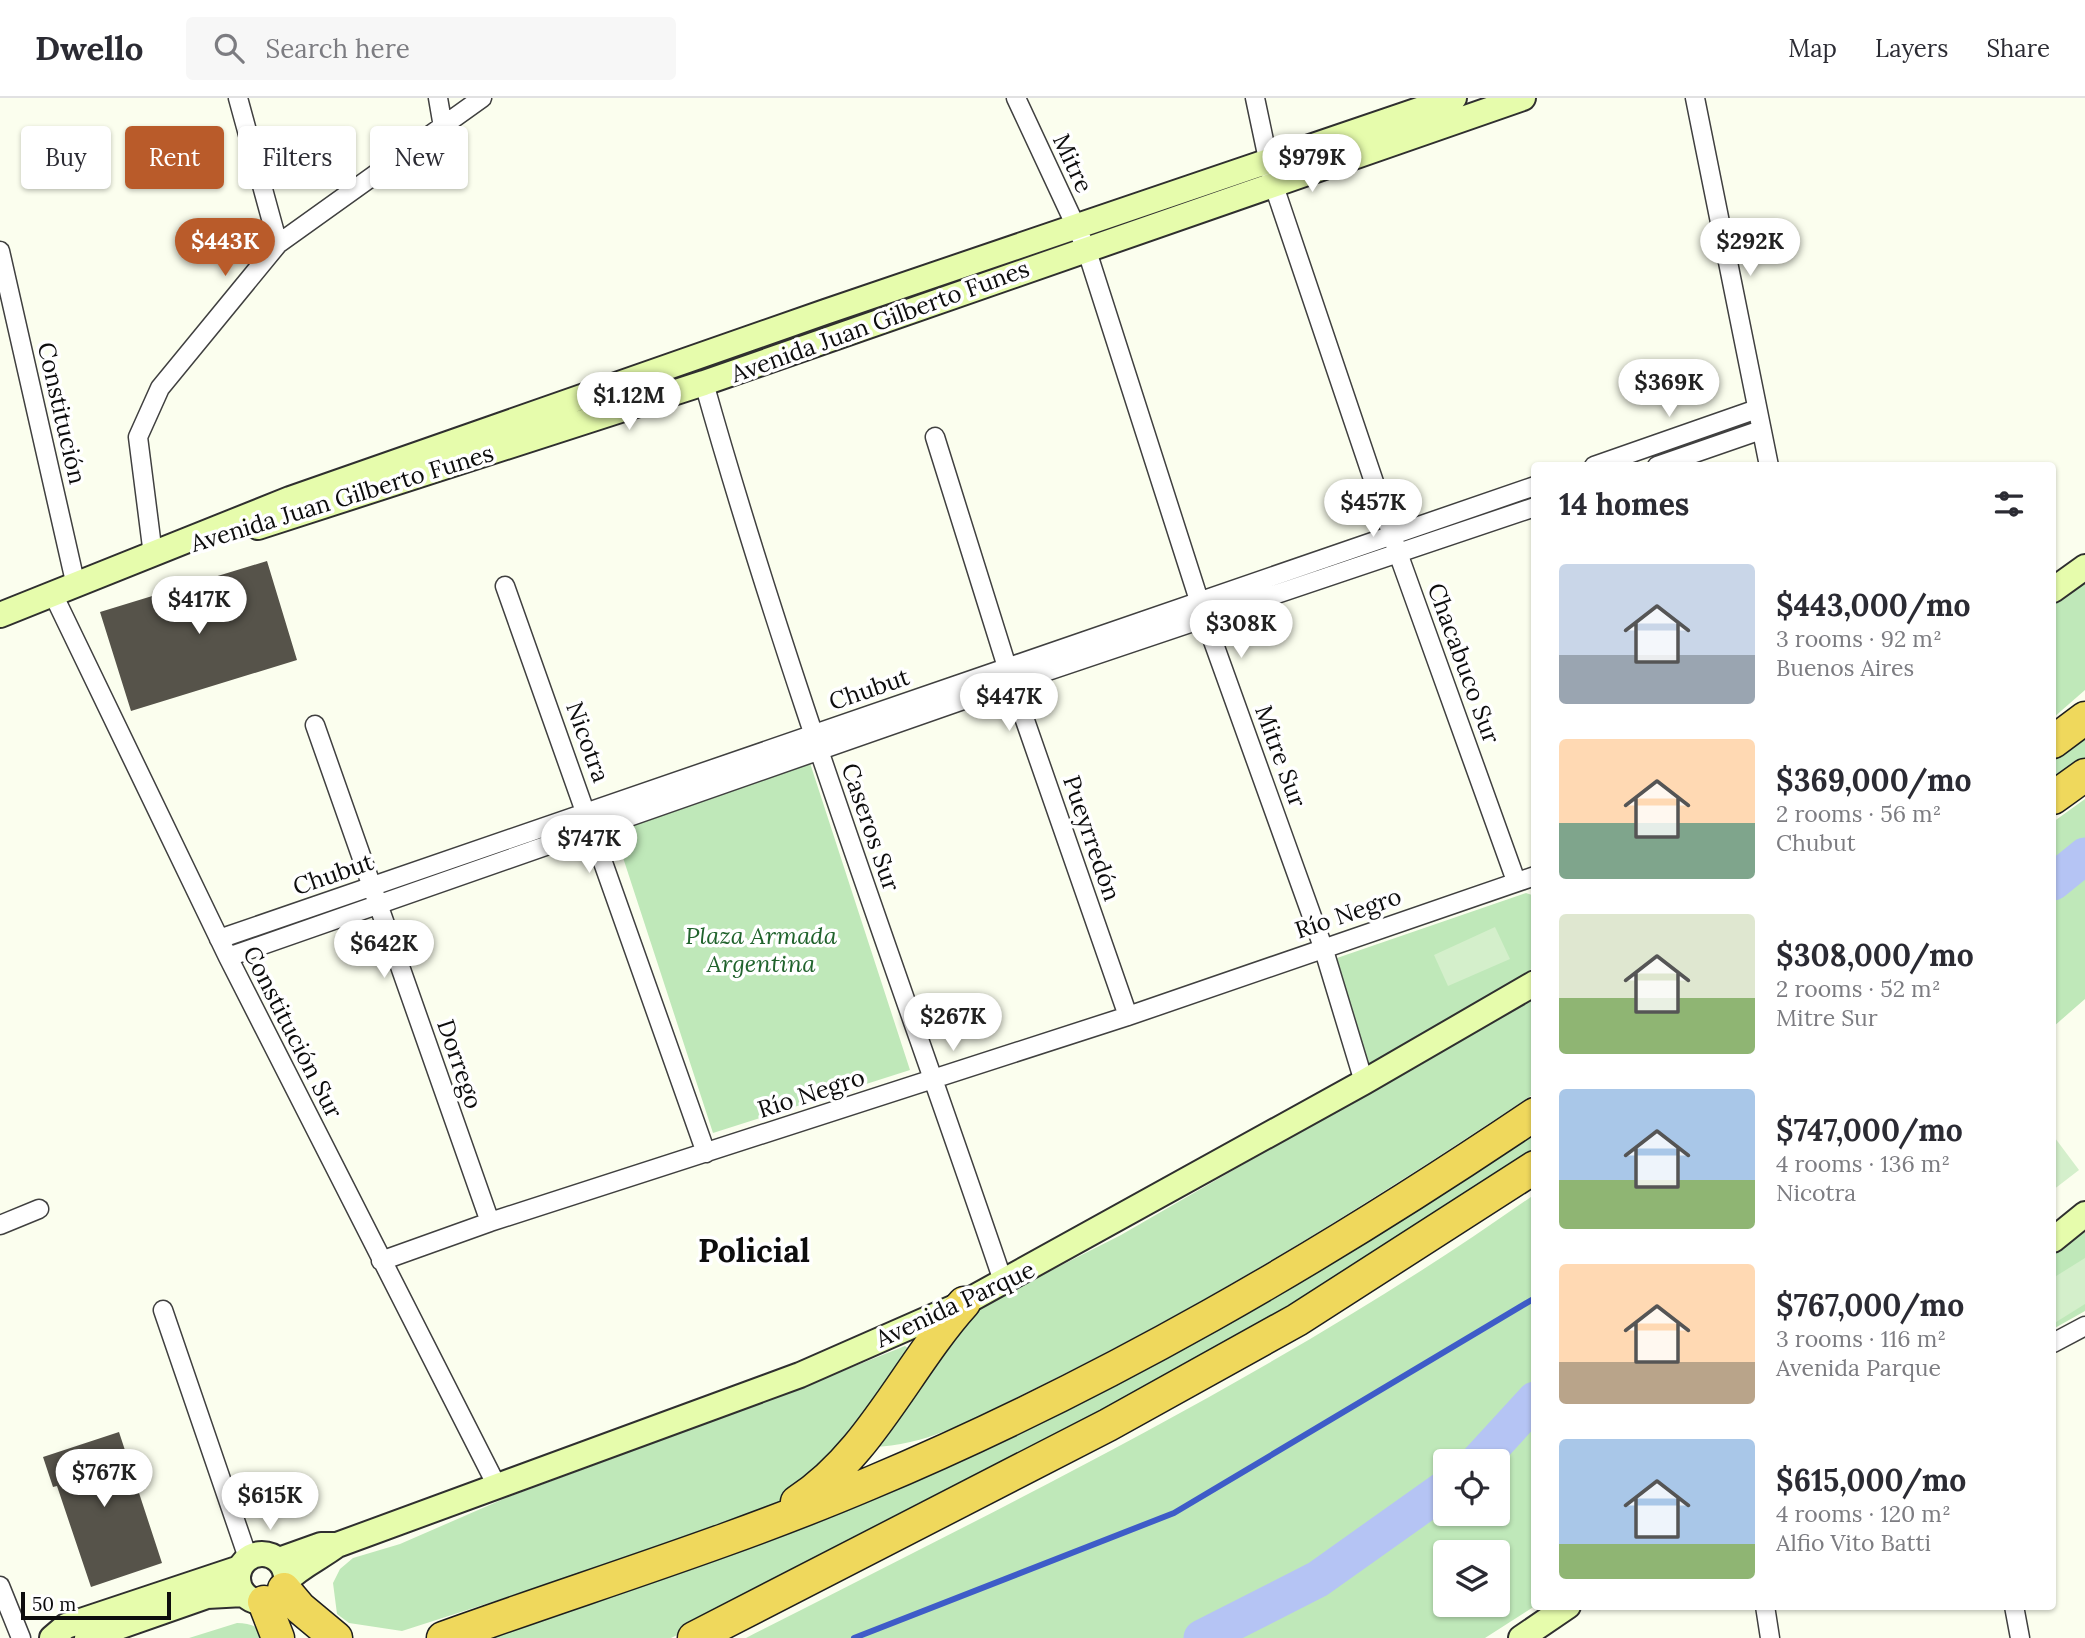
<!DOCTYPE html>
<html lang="en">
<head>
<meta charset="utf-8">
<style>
  :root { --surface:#fff; --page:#f7f7f7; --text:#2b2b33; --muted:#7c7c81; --line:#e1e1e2; --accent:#b95b2a }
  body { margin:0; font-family:Lora,serif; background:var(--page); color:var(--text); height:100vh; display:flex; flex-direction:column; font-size:26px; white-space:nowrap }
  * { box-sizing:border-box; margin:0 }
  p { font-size:23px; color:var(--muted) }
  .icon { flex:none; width:38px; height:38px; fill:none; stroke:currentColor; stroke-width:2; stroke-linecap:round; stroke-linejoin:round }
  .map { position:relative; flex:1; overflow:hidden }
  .sheet { position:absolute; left:1531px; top:364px; width:525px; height:1148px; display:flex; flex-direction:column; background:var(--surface); border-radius:7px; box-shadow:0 2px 5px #0004 }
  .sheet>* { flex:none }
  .hud { position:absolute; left:21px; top:28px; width:665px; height:63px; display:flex; gap:14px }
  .controls { position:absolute; left:1433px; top:1351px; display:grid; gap:14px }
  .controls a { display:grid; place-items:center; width:77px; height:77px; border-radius:7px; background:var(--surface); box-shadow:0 2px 5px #0004; font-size:35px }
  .scale { position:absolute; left:21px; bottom:18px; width:150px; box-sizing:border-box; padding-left:7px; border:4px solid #0d0d0d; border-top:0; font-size:19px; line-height:24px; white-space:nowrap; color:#0d0d0d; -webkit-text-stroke:5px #fff; paint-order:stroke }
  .price { position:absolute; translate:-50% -60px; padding:0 16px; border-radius:24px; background:#fff; color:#222; font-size:23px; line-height:46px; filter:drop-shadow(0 2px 4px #0008) }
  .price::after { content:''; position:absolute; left:50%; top:42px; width:21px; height:16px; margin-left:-10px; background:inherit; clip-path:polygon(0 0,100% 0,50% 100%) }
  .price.current { background:var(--accent); color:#fff }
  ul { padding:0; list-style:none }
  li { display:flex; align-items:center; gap:21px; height:175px; padding:0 28px }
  li span { display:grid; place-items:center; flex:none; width:196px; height:140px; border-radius:7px; color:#555 }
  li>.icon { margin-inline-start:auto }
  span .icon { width:84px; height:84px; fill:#fffc; stroke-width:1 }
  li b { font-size:30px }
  h2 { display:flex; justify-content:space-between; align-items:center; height:84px; padding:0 28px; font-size:30px }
  .chip { padding:0 24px; border-radius:7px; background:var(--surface); box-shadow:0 2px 5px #0004; font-size:24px; line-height:63px }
  .chip.current { background:var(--accent); color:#fff }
  header { display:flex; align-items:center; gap:42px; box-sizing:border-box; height:98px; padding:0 35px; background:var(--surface); border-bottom:2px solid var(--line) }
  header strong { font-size:33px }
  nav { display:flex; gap:38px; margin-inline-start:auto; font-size:24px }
  .search { width:490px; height:63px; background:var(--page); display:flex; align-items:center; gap:18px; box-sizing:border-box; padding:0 24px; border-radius:7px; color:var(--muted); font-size:26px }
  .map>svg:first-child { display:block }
  .green { fill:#bfe8b9; fill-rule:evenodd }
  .pitch { fill:#d4efcb }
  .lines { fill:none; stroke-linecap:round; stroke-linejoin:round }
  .stream { stroke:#3e5cc8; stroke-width:6 }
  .river { stroke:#b5c4f4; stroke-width:37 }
  .building { fill:#56534a }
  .street-casing { stroke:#404040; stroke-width:21 }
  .secondary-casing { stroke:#2f2f2f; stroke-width:28 }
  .highway-casing { stroke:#1e1e1e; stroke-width:35 }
  .street { stroke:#fff; stroke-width:18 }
  .secondary { stroke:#e6fcac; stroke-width:24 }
  .highway { stroke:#efd85c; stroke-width:32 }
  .labels { text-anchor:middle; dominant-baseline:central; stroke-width:7; stroke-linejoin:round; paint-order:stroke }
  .street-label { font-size:24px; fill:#0d0d0d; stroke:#fff }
  .park-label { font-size:24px; font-style:italic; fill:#20632c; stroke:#fff }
  .district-label { font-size:32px; font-weight:bold; fill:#0d0d0d; stroke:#fff }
</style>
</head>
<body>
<header>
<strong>Dwello</strong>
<div class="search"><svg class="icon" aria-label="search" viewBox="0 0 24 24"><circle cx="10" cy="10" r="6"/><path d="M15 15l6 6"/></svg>Search here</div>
<nav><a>Map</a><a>Layers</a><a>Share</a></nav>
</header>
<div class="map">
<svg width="2085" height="1540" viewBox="0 0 2085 1540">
  <rect width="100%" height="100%" fill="#fbfeee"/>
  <!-- green -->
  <path class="green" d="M2085,484v108l-32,28v-114z
    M2085,634v30l-32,23v-30z
    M810,665l100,307 -197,63 -100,-306z
    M2085,701v200l-32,28v-205z
    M1526,795l9,3v67l-8,11 -160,92 -30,-108z
    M1535,898v97c-159,106 -320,207 -491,291 -55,26 -110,62 -172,63l91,-132 158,-80z
    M1535,1028v29l-210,138 -592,315 -62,30h-186l345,-127z
    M1535,1096v412l-50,32h-739c268,-137 542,-269 789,-444zM1446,1363h52v53h-52zM1446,1454h52v53h-52z
    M2085,1130v83l-32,18v-75z
    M905,1248l6,5 -95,132 -50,26 -215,74 -149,48 -53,-8 -12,-9 -4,-31 7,-14 13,-11 47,-14 108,-47 259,-96z
    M237,1525c12,0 23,3 28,15h-76z"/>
  <!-- pitch -->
  <path class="pitch" d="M1495,829l15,32 -62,27 -14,-31z
    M2055,1040l24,32 -26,20v-50z
    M2085,1160v46l-32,20v-46z"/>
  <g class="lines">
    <!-- stream -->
    <path class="stream" d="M854,1540l320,-125 361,-215"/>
    <!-- river -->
    <path class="river" d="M2053,784l32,-26
      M1479,1363l56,-61
      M1202,1540l116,-59 128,-91"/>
  </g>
  <!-- building -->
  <path class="building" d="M267,463l30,99 -166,51 -31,-99z
    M119,1334l43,131 -71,24 -34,-101 -4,1 -10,-30z"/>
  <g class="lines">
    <!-- street casing -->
    <g class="street-casing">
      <path id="street" d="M238,0l40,146
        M438,0l5,29
        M1016,0l70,150 119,371 118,328 41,135
        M1255,0l18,85 125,370 118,328
        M1695,0l74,368
        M0,153l76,335
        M704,285c86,305 198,601 300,901
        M935,339l77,246 116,333
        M1594,368l163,-57
        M1657,368l104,-36
        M153,457l-15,-118 22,-49 118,-144 204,-146
        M505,488l201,567
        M53,496l175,363 270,531
        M315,627l175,497
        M219,841l1316,-453
        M228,859l784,-274 523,-176
        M0,1127l39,-16
        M381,1163l109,-39 638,-206 407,-140
        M163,1212l85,248
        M2053,1245l32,-17
        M0,1488l21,52
        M1765,1508l5,32
        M2014,1508l6,32"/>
    </g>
    <!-- secondary casing -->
    <g class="secondary-casing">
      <path id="secondary" d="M258,429l446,-144 819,-285
        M2053,492l32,-23
        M0,517l290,-116 535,-187 629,-214
        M2053,1142l32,-26
        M337,1447l463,-170 164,-72 400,-221 171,-99
        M238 1480a24 24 0 1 1 48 0a24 24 0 1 1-48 0Z
        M279,1462l42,-15h16c-17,13 -35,20 -51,36
        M52,1540l14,-12 174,-58
        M87,1540l120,-42 37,-2
        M1521,1540l47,-32"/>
    </g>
    <!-- highway casing -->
    <g class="highway-casing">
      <path id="highway" d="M2053,644l32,-24
        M2053,700l32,-23
        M797,1404c73,-47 110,-136 167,-199
        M284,1491l16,19 36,30
        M264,1504l14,36
        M443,1540c141,-51 286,-95 425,-154 236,-99 455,-227 667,-370
        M694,1540l414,-213 189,-105 238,-153"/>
    </g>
    <!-- street -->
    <use href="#street" class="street"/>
    <!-- secondary -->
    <use href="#secondary" class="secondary"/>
    <!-- highway -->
    <use href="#highway" class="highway"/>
  </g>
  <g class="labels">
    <!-- street labels -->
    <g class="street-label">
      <text transform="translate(1073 65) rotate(65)">Mitre</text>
      <text transform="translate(880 223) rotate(-20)">Avenida Juan Gilberto Funes</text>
      <text transform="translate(62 315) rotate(77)">Constitución</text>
      <text transform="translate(342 400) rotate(-17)">Avenida Juan Gilberto Funes</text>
      <text transform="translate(1464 565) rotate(70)">Chacabuco Sur</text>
      <text transform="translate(869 591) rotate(-19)">Chubut</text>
      <text transform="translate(588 644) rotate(70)">Nicotra</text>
      <text transform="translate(1281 658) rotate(70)">Mitre Sur</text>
      <text transform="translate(871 729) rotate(71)">Caseros Sur</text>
      <text transform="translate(1092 740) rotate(71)">Pueyrredón</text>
      <text transform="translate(333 776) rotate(-19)">Chubut</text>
      <text transform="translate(1348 815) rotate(-19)">Río Negro</text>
      <text transform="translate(293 934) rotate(63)">Constitución Sur</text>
      <text transform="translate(460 966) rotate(71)">Dorrego</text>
      <text transform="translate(811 995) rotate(-18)">Río Negro</text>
      <text transform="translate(955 1206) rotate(-25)">Avenida Parque</text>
    </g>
    <!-- park labels -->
    <g class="park-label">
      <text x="761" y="837">Plaza Armada<tspan x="761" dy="28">Argentina</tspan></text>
    </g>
    <!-- district labels -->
    <g class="district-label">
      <text x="754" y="1152">Policial</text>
    </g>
  </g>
</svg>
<div class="controls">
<a><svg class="icon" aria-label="locate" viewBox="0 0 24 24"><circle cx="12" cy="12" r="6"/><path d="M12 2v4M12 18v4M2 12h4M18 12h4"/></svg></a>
<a><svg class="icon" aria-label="layers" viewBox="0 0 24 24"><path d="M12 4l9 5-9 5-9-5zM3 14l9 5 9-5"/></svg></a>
</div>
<div class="scale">50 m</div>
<b class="price" style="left:1312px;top:96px">$979K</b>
<b class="price current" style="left:225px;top:180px">$443K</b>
<b class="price" style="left:1750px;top:180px">$292K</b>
<b class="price" style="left:1669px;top:321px">$369K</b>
<b class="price" style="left:629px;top:334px">$1.12M</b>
<b class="price" style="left:1373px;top:441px">$457K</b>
<b class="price" style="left:199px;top:538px">$417K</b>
<b class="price" style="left:1241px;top:562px">$308K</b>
<b class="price" style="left:1009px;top:635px">$447K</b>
<b class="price" style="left:589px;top:777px">$747K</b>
<b class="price" style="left:384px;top:882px">$642K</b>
<b class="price" style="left:953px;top:955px">$267K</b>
<b class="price" style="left:104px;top:1411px">$767K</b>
<b class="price" style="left:270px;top:1434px">$615K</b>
<div class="hud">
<a class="chip">Buy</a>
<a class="chip current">Rent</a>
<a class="chip">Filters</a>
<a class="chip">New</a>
</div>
<section class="sheet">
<h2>14 homes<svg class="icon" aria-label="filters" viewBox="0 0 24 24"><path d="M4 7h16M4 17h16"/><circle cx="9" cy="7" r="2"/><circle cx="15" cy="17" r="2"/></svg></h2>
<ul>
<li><span style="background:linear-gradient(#c9d6e8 65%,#9aa5b1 0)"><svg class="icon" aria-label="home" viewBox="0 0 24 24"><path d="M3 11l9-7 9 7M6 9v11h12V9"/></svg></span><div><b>$443,000/mo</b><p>3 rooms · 92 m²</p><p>Buenos Aires</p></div></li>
<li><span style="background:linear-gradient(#ffd9b3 60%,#7fa58c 0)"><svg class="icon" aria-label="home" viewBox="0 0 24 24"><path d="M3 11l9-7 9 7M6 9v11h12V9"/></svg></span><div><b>$369,000/mo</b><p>2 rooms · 56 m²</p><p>Chubut</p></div></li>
<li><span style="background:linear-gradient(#dfe7d0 60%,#8fb573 0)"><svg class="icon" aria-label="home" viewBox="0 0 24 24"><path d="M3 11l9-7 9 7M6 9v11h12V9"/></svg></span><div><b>$308,000/mo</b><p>2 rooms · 52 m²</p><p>Mitre Sur</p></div></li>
<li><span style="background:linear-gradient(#a9c7e8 65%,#8fb573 0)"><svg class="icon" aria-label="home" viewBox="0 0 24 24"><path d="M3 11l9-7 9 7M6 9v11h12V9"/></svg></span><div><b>$747,000/mo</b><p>4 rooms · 136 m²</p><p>Nicotra</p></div></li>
<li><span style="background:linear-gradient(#ffd9b3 70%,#b9a48a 0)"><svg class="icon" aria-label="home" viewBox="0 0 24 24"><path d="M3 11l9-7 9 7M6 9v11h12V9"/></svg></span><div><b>$767,000/mo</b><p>3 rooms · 116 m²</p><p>Avenida Parque</p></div></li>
<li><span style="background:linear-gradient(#a9c7e8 75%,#8fb573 0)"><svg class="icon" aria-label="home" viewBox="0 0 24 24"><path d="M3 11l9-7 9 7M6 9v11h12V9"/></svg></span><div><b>$615,000/mo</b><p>4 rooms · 120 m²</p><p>Alfio Vito Batti</p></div></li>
</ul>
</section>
</div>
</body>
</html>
